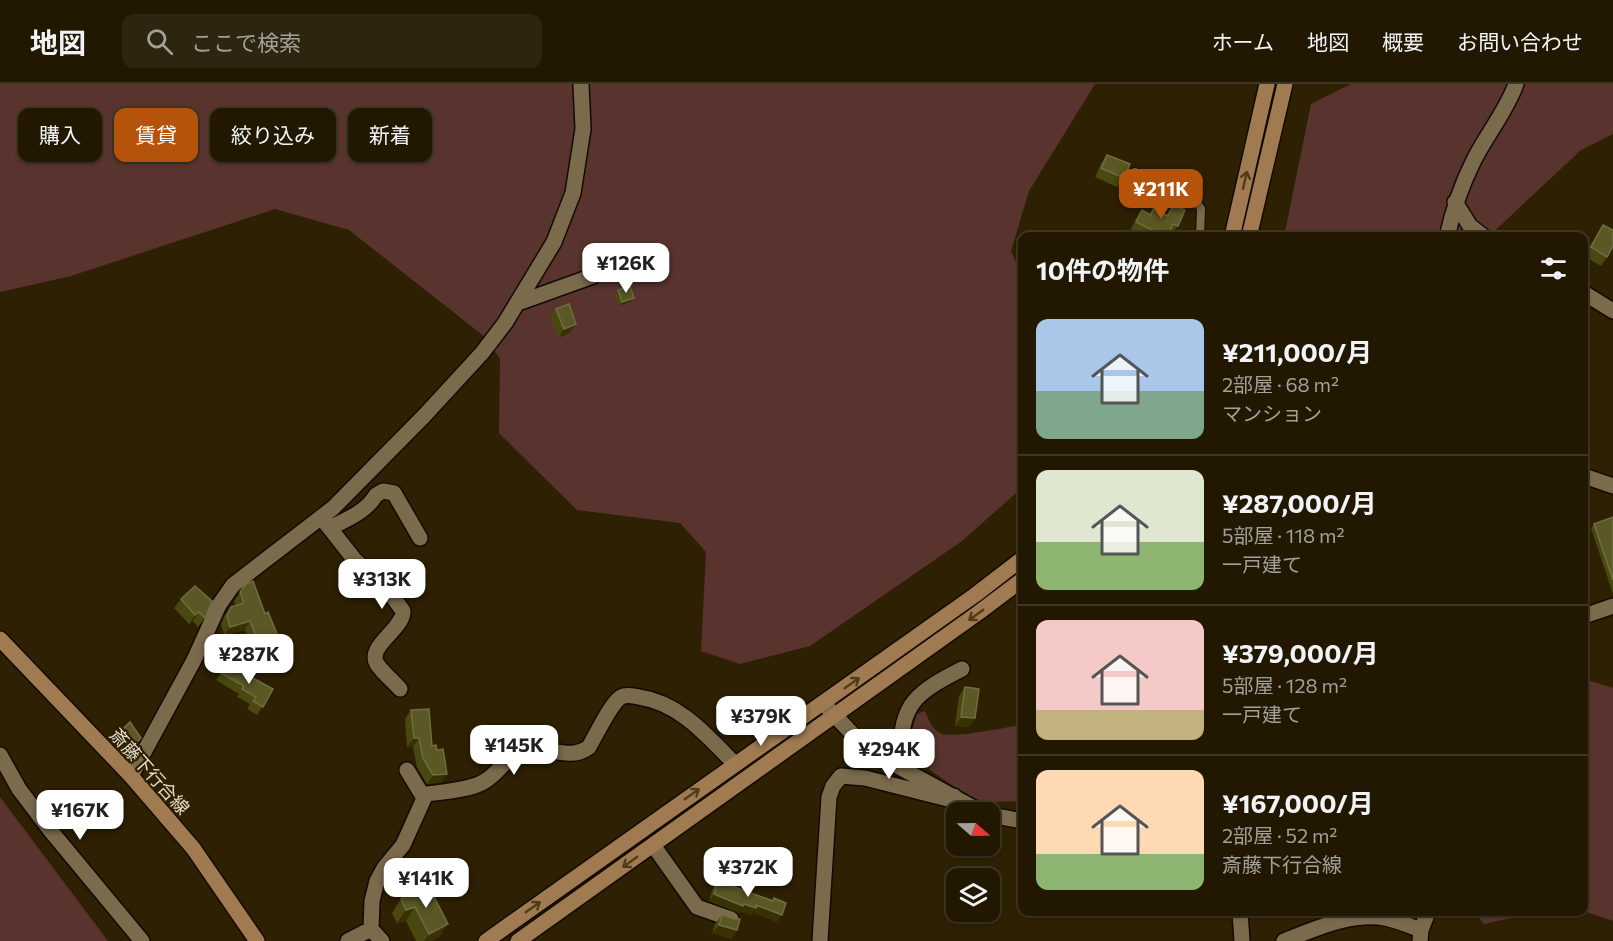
<!DOCTYPE html>
<html lang="ja">
<head>
<meta charset="utf-8">
<style>
  :root { --surface:#221802; --page:#2e2511; --text:#f1f3f6; --muted:#a2a099; --line:#3f3724; --accent:#b45309 }
  body { margin:0; font-family:Commissioner,"Noto Sans JP",sans-serif; background:var(--page); color:var(--text); height:100vh; display:flex; flex-direction:column; font-size:22px; white-space:nowrap }
  * { box-sizing:border-box; margin:0 }
  p { font-size:20px; color:var(--muted) }
  .icon { flex:none; width:33px; height:33px; fill:none; stroke:currentColor; stroke-width:2; stroke-linecap:round; stroke-linejoin:round }
  .map { position:relative; flex:1; overflow:hidden }
  .details { position:absolute; left:1018px; top:148px; width:570px; height:684px; display:flex; flex-direction:column; background:var(--surface); border-radius:12px; box-shadow:0 2px 4px #0004,0 0 0 2px var(--line) }
  .details>* { flex:none }
  .guide { position:absolute; left:18px; top:24px; width:570px; height:54px; display:flex; gap:12px }
  .needle { width:39px; rotate:110deg }
  .buttons { position:absolute; left:946px; top:718px; display:grid; gap:12px }
  .buttons a { display:grid; place-items:center; width:54px; height:54px; border-radius:12px; background:var(--surface); box-shadow:0 2px 4px #0004,0 0 0 2px var(--line); font-size:30px }
  .price { position:absolute; translate:-50% -51px; padding:0 14px; border-radius:12px; background:#fff; color:#222; font-size:20px; line-height:39px; filter:drop-shadow(0 2px 3px #0008) }
  .price::after { content:''; position:absolute; left:50%; top:36px; width:18px; height:14px; margin-left:-9px; background:inherit; clip-path:polygon(0 0,100% 0,50% 100%) }
  .price.active { background:var(--accent); color:#fff }
  ul { padding:0; list-style:none }
  li { display:flex; align-items:center; gap:18px; height:150px; padding:0 18px }
  li+li { border-top:2px solid var(--line) }
  li span { display:grid; place-items:center; flex:none; width:168px; height:120px; border-radius:12px; color:#555 }
  li>.icon { margin-inline-start:auto }
  span .icon { width:72px; height:72px; fill:#fffc; stroke-width:1 }
  li b { font-size:26px }
  h2 { display:flex; justify-content:space-between; align-items:center; height:72px; padding:0 18px; font-size:26px }
  .chip { padding:0 21px; border-radius:12px; background:var(--surface); box-shadow:0 2px 4px #0004,0 0 0 2px var(--line); font-size:21px; line-height:54px }
  .chip.active { background:var(--accent); color:#fff }
  header { display:flex; align-items:center; gap:36px; box-sizing:border-box; height:84px; padding:0 30px; background:var(--surface); border-bottom:2px solid var(--line) }
  header strong { font-size:28px }
  nav { display:flex; gap:33px; margin-inline-start:auto; font-size:21px }
  .search { width:420px; height:54px; background:var(--page); display:flex; align-items:center; gap:15px; box-sizing:border-box; padding:0 21px; border-radius:12px; color:var(--muted); font-size:22px }
  .map>svg:first-child { display:block }
  .green { fill:#59342e }
  .lines { fill:none; stroke-linecap:round; stroke-linejoin:round }
  .lane-casing { stroke:#140a00; stroke-width:10 }
  .street-casing { stroke:#140a00; stroke-width:18 }
  .secondary-casing { stroke:#140a00; stroke-width:18 }
  .lane { stroke:#7b6b4d; stroke-width:8 }
  .street { stroke:#7b6b4d; stroke-width:15 }
  .secondary { stroke:#a07b51; stroke-width:15 }
  .wall { fill:#4a4811 }
  .shaded-wall { fill:#383103 }
  .building { fill:#5b5825; stroke:#706d40; stroke-width:1.5 }
  .oneway { stroke:#503b1a }
  .labels { text-anchor:middle; dominant-baseline:central; stroke-width:4.5; stroke-linejoin:round; paint-order:stroke }
  .street-label { font-size:18px; fill:#e6decd; stroke:#2e2003 }
</style>
</head>
<body>
<header>
<strong>地図</strong>
<div class="search"><svg class="icon" aria-label="search" viewBox="0 0 24 24"><circle cx="10" cy="10" r="6"/><path d="M15 15l6 6"/></svg>ここで検索</div>
<nav><a>ホーム</a><a>地図</a><a>概要</a><a>お問い合わせ</a></nav>
</header>
<div class="map">
<svg width="1613" height="857" viewBox="0 0 1613 857">
  <rect width="100%" height="100%" fill="#2e2003"/>
  <!-- green -->
  <path class="green" d="M0,0h1095l-66,107 -18,60 12,27v209l-61,54 -152,105 -70,18 -39,-13 5,-99 -26,-29 -103,-13 -78,-77 1,-74 -15,-22 -136,-107 -74,-21 -204,67 -71,16z
    M1351,0h262v50l-32,16 -93,87h-204l27,-133z
    M1584,595l29,9v233l-29,-10z
    M925,627c4,10 7,19 17,23 10,4 69,-7 81,-10v77l-40,1 -14,-5 -58,-40 -1,-21 7,-22z
    M0,713l108,144h-108z
    M1474,828h90l-43,4 -37,8z"/>
  <g class="lines">
    <!-- lane casing -->
    <g class="lane-casing">
      <path id="lane" d="M1135,88l59,25 7,12 -1,28
        M1125,116l38,-17"/>
    </g>
    <!-- street casing -->
    <g class="street-casing">
      <path id="street" d="M1455,118l15,24 14,11
        M1447,153c6,-27 14,-51 26,-75 13,-27 33,-50 43,-78
        M1584,209l29,18
        M518,219l75,-27
        M1584,392l29,10
        M321,433l33,42 36,34 13,18c1,18 -37,35 -26,53 6,9 16,17 23,25
        M330,444c17,-9 36,-16 46,-33l7,-4 11,2 26,45
        M1584,532l29,-10
        M823,619l38,40 38,24 84,46
        M0,671l19,34 31,41 92,111
        M899,683c3,-61 8,-70 63,-98
        M407,686l17,28
        M131,692l63,-116 25,-55 14,-20 100,-77 91,-92 58,-63 23,-30 49,-81 19,-49 10,-64 -2,-45
        M990,731l33,6
        M653,761l44,62 34,12
        M1240,828l2,29
        M371,845l11,12
        M348,857l23,-12 1,-28 5,-20 7,-13 19,-23 23,-51c16,-2 46,-4 59,-13 18,-11 21,-28 45,-31 20,-3 41,11 59,-3 7,-12 22,-44 32,-50 6,-3 12,-1 18,0 41,6 68,39 96,67
        M820,857l9,-144 4,-11 8,-10 24,2 83,21 6,-3
        M1284,857c31,-12 67,-29 101,-23 12,2 24,8 36,12
        M1420,857l1,-11 7,-18"/>
    </g>
    <!-- secondary casing -->
    <g class="secondary-casing">
      <path id="secondary" d="M1232,153l35,-153
        M1249,153l36,-153
        M0,555l131,137 62,72 64,93
        M486,857l489,-346 48,-37
        M518,857l460,-328 45,-34"/>
    </g>
    <!-- lane -->
    <use href="#lane" class="lane"/>
    <!-- street -->
    <use href="#street" class="street"/>
    <!-- secondary -->
    <use href="#secondary" class="secondary"/>
  </g>
  <!-- wall -->
  <path class="wall" d="M1107,71l17,23 -7,9 -22,-10 6,-13z
    M1173,121l5,21 -7,8 -2,-1 -3,4h-24l-12,-6 6,-12 6,-9 8,4 3,-5 13,6z
    M1603,141l4,32 -6,9 -17,-10 13,-22z
    M618,206l12,12 -11,4 -4,-12z
    M556,225l20,15 -6,9 -12,5 -8,-20z
    M1613,433v77l-22,-66 3,-4z
    M246,500l19,30 17,32 -6,8 -18,8 -13,-32 -21,5 -3,-11 4,-9 6,-8 5,-1 -2,-5z
    M195,502l10,32 -7,9 -5,-6 -4,3 -15,-16 7,-9z
    M227,580l46,25 -16,26 -10,-6 3,-5 -13,-7 2,-3 -23,-14z
    M965,603l10,31 -6,9 -14,-1 4,-30z
    M411,626l21,36 9,36 -14,2 -10,-17 -4,-20h-6l-2,-28z
    M120,648l21,6 -6,9 -8,7 -13,-13z
    M718,797l55,19 1,-2 3,24 -25,-10 -1,3 -11,-4 -1,2 -30,-12 4,-13z
    M429,803l10,50 -8,4h-15l-10,-20 -9,2 -5,-10 9,-14z
    M722,831l15,15 -6,9 -19,-6 3,-9z"/>
  <!-- shaded-wall -->
  <path class="shaded-wall" d="M634,214l-4,4 -11,4 3,-4z
    M576,240l-6,9 -12,5 6,-9z
    M199,528l-6,9 -4,3 6,-9z
    M250,537l-5,9 -21,5 6,-8z
    M282,562l-6,8 -18,8 5,-9z
    M961,633l14,1 -6,9 -14,-1z
    M141,654l-6,9 -8,7 6,-8z
    M414,654h5l-6,9h-6z
    M447,690l-6,8 -14,2 6,-9z
    M714,810l30,10 12,1 26,10 -5,7 -25,-10 -1,3 -11,-4 -1,2 -30,-12z
    M415,823l-9,14 -9,2 9,-13z
    M448,840l-9,13 -8,4h-7l5,-7z
    M719,841l18,5 -6,9 -19,-6z"/>
  <!-- building -->
  <path class="building" d="M1107,71l23,9 -6,14 -23,-10z
    M1173,121l12,5 -7,16 -5,-2 -4,9 -5,-2 -2,4 -26,-13 6,-12 9,5 2,-6 15,7z
    M1603,141l10,5v16l-6,11 -16,-10z
    M630,202l4,12 -12,4 -4,-12z
    M569,220l7,20 -12,5 -8,-20z
    M1613,433v63l-19,-56z
    M253,497l12,33 3,-2 14,34 -19,7 -13,-32 -20,6 -3,-11 4,-9 13,-4 -4,-11 6,-8z
    M195,502l17,15 -7,17 -6,-6 -4,3 -14,-16z
    M227,580l46,25 -10,18 -10,-6 3,-4 -14,-8 2,-3 -23,-13z
    M965,603l14,2 -4,29 -14,-1z
    M429,625l3,37 4,-1 1,5 6,-1 4,25 -14,1 -10,-17 -4,-20h-5l-3,-28z
    M130,638l11,16 -8,8 -13,-14z
    M718,797l55,20 1,-3 12,5 -4,12 -26,-10v3l-12,-4 -1,2 -29,-12z
    M429,803l19,37 -19,10 -14,-27 -9,3 -5,-11z
    M722,831l12,4h6l-3,11 -18,-5z"/>
  <!-- one-way arrows -->
  <defs><path id="oneway-shaft" d="M-6 0H5M1.5-3L5.5 0L1.5 3" fill="none" stroke-width="1.6" stroke-linecap="round" stroke-linejoin="round" transform="scale(1.5)"/></defs>
  <g class="oneway">
    <use href="#oneway-shaft" transform="translate(1245 96) rotate(-77)"/>
    <use href="#oneway-shaft" transform="translate(976 531) rotate(144)"/>
    <use href="#oneway-shaft" transform="translate(852 599) rotate(-35)"/>
    <use href="#oneway-shaft" transform="translate(692 710) rotate(-35)"/>
    <use href="#oneway-shaft" transform="translate(630 778) rotate(144)"/>
    <use href="#oneway-shaft" transform="translate(533 823) rotate(-35)"/>
  </g>
  <g class="labels">
    <!-- street labels -->
    <g class="street-label">
      <text transform="translate(150 687) rotate(48)">斎藤下行合線</text>
    </g>
  </g>
</svg>
<div class="buttons">
<a><svg class="needle" viewBox="-14 -14 28 28"><path d="M0-13l5 13h-10z" fill="#e53935"/><path d="M0 13l5-13h-10z" fill="#a2a099"/></svg></a>
<a><svg class="icon" aria-label="layers" viewBox="0 0 24 24"><path d="M12 4l9 5-9 5-9-5zM3 14l9 5 9-5"/></svg></a>
</div>
<b class="price active" style="left:1161px;top:136px">¥211K</b>
<b class="price" style="left:626px;top:210px">¥126K</b>
<b class="price" style="left:382px;top:526px">¥313K</b>
<b class="price" style="left:249px;top:601px">¥287K</b>
<b class="price" style="left:761px;top:663px">¥379K</b>
<b class="price" style="left:514px;top:692px">¥145K</b>
<b class="price" style="left:889px;top:696px">¥294K</b>
<b class="price" style="left:80px;top:757px">¥167K</b>
<b class="price" style="left:748px;top:814px">¥372K</b>
<b class="price" style="left:426px;top:825px">¥141K</b>
<div class="guide">
<a class="chip">購入</a>
<a class="chip active">賃貸</a>
<a class="chip">絞り込み</a>
<a class="chip">新着</a>
</div>
<section class="details">
<h2>10件の物件<svg class="icon" aria-label="filters" viewBox="0 0 24 24"><path d="M4 7h16M4 17h16"/><circle cx="9" cy="7" r="2"/><circle cx="15" cy="17" r="2"/></svg></h2>
<ul>
<li><span style="background:linear-gradient(#a9c7e8 60%,#7fa58c 0)"><svg class="icon" aria-label="home" viewBox="0 0 24 24"><path d="M3 11l9-7 9 7M6 9v11h12V9"/></svg></span><div><b>¥211,000/月</b><p>2部屋 · 68 m²</p><p>マンション</p></div></li>
<li><span style="background:linear-gradient(#dfe7d0 60%,#8fb573 0)"><svg class="icon" aria-label="home" viewBox="0 0 24 24"><path d="M3 11l9-7 9 7M6 9v11h12V9"/></svg></span><div><b>¥287,000/月</b><p>5部屋 · 118 m²</p><p>一戸建て</p></div></li>
<li><span style="background:linear-gradient(#f6c9c9 75%,#c2b280 0)"><svg class="icon" aria-label="home" viewBox="0 0 24 24"><path d="M3 11l9-7 9 7M6 9v11h12V9"/></svg></span><div><b>¥379,000/月</b><p>5部屋 · 128 m²</p><p>一戸建て</p></div></li>
<li><span style="background:linear-gradient(#ffd9b3 70%,#8fb573 0)"><svg class="icon" aria-label="home" viewBox="0 0 24 24"><path d="M3 11l9-7 9 7M6 9v11h12V9"/></svg></span><div><b>¥167,000/月</b><p>2部屋 · 52 m²</p><p>斎藤下行合線</p></div></li>
</ul>
</section>
</div>
</body>
</html>
